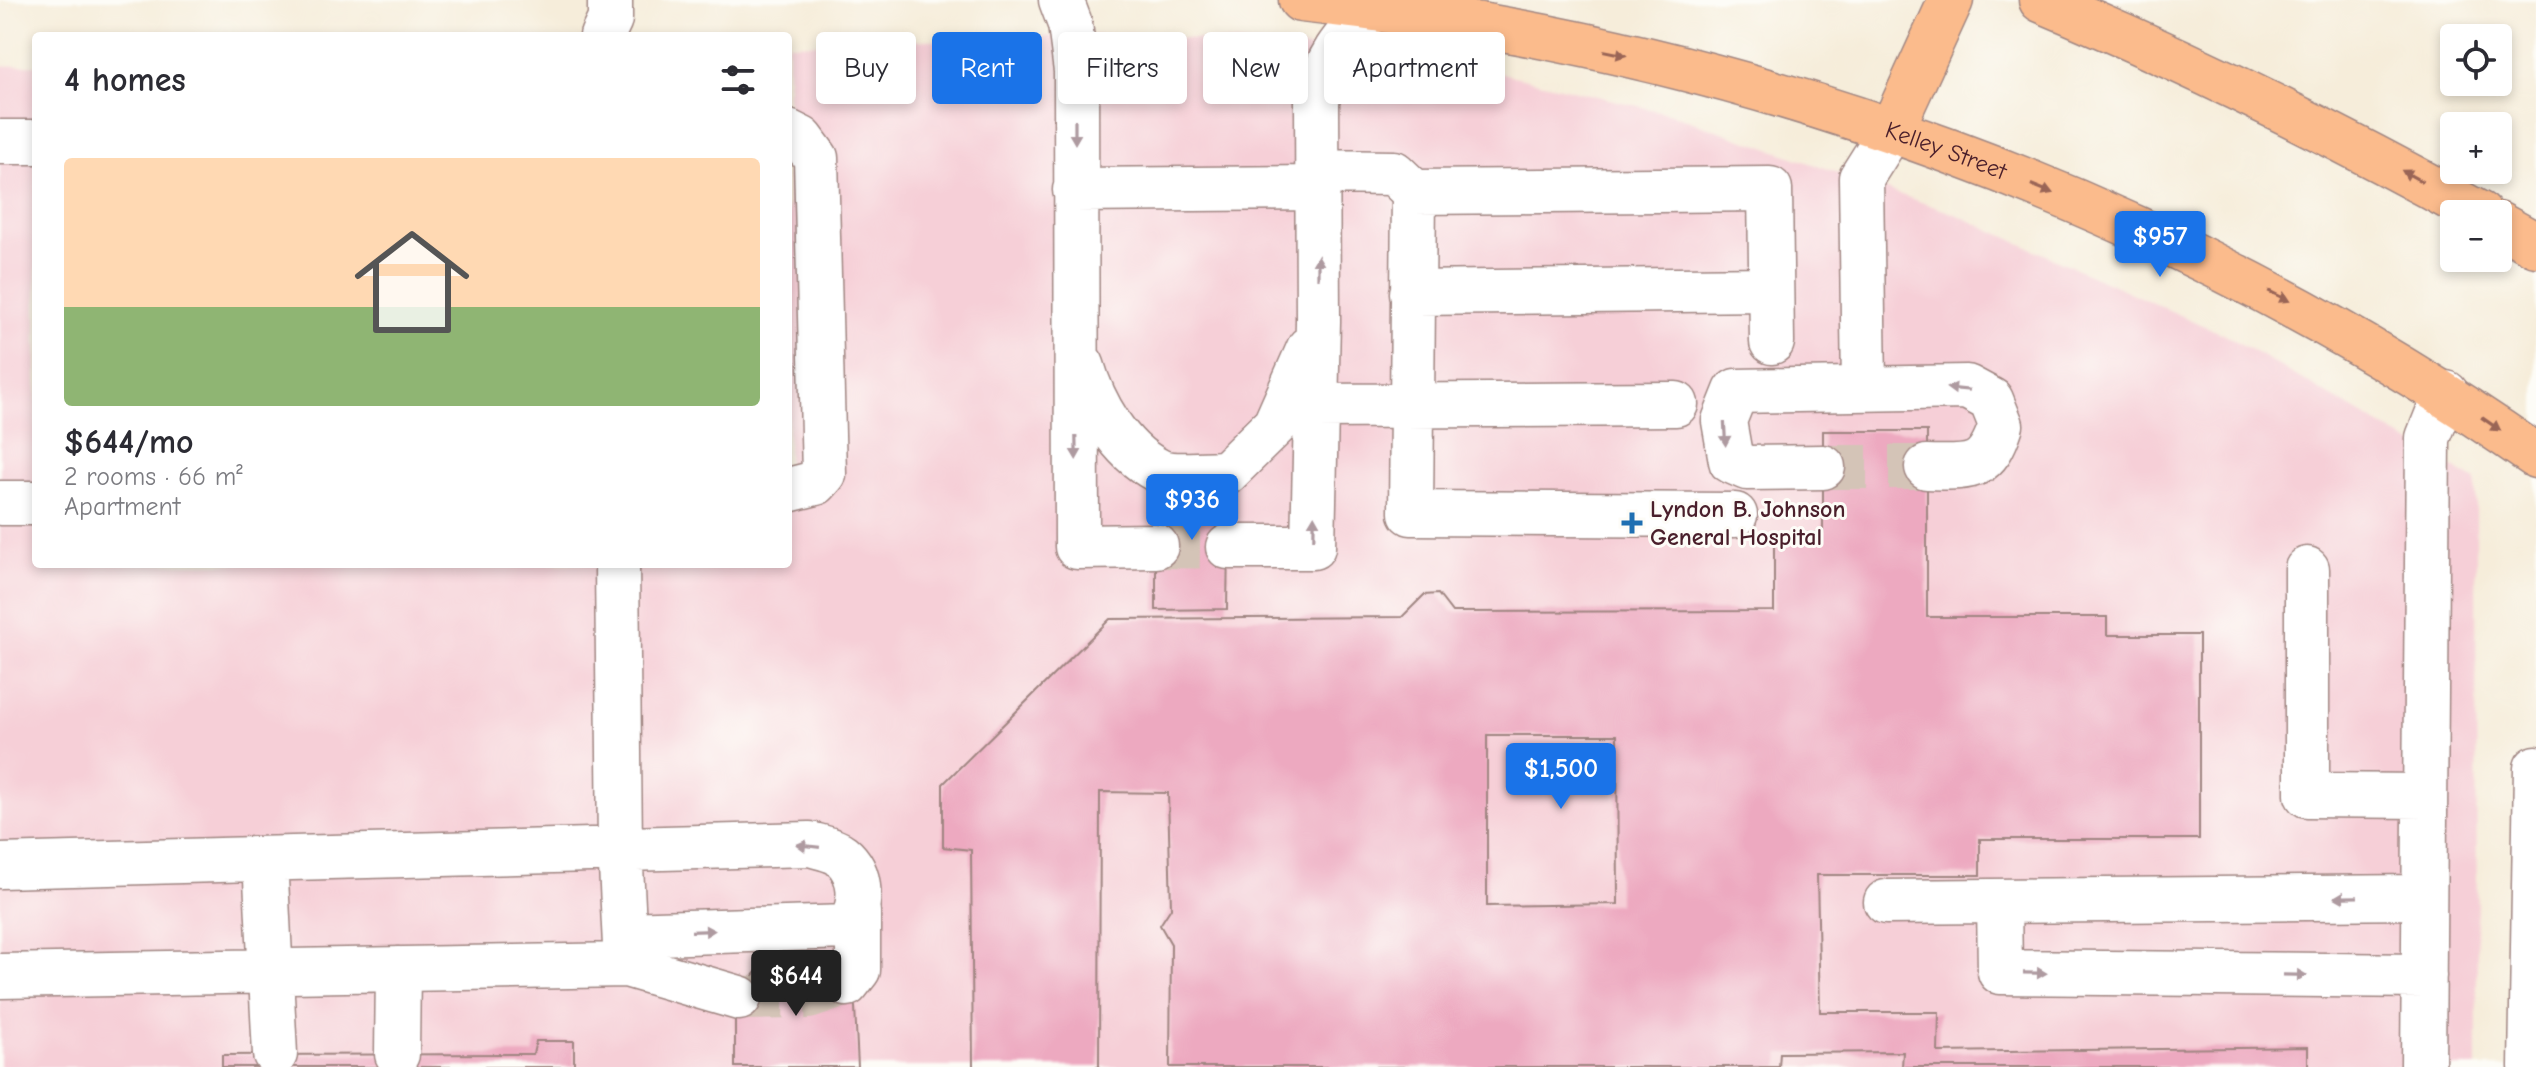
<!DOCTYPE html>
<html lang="en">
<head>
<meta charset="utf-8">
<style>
  :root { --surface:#fff; --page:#f2f2f3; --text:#2b2b33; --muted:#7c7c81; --line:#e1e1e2; --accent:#1a73e8 }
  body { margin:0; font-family:"Comic Neue",sans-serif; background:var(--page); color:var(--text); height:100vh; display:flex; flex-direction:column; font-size:30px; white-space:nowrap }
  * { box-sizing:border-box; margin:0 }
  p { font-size:26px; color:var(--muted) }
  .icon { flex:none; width:44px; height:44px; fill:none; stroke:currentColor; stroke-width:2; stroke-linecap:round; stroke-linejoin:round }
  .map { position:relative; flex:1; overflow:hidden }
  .details { position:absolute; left:32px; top:32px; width:760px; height:536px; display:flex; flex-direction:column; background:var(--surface); border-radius:8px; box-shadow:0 4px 12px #0003 }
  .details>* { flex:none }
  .top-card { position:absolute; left:816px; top:32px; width:760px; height:72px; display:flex; gap:16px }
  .controls { position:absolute; left:2440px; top:24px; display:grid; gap:16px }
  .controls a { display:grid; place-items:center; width:72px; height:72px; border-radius:8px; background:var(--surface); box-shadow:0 4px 12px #0003; font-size:40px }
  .price { position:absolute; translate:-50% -68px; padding:0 18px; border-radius:8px; background:var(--accent); color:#fff; font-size:26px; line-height:52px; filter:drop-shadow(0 2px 4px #0008) }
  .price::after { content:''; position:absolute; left:50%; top:48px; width:24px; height:18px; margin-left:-12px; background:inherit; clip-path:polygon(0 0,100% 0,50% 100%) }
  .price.selected { background:#222; color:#fff }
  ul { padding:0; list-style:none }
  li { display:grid; align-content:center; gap:16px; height:424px; padding:0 32px }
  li+li { border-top:2px solid var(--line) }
  li span { display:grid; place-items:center; height:248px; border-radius:8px; color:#555 }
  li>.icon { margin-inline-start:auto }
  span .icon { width:144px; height:144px; fill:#fffc; stroke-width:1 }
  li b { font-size:34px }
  h2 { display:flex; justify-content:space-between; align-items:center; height:96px; padding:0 32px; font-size:34px }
  .tag { padding:0 28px; border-radius:8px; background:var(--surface); box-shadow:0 4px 12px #0003; font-size:28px; line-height:72px }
  .tag.selected { background:var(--accent); color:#fff }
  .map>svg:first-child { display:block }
  .built { fill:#f6cfd7 }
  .building { fill:#eda9c0; fill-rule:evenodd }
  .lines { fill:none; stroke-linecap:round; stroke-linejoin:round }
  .minor-tunnel { stroke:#d4c4b7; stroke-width:44; stroke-dasharray:44 22; stroke-linecap:butt }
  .minor-casing { stroke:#a08682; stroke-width:47 }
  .major-casing { stroke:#a08682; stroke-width:47 }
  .minor { stroke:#fff; stroke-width:44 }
  .major { stroke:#fbbb8c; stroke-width:44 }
  .oneway { fill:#9a6557 }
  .oneway2 { fill:#ae9aa0 }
  .poi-dot { fill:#1f6fb2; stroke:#fdfcf7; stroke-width:3 }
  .labels { text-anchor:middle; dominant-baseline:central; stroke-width:6; stroke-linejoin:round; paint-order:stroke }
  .street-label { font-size:24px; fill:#4a1f2b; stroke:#fdfcf7 }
  .poi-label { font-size:24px; font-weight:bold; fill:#4a1f2b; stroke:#fdfcf7; text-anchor:start }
</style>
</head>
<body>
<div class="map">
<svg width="2536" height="1067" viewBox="0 0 2536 1067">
  <rect width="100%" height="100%" fill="#fdfcf7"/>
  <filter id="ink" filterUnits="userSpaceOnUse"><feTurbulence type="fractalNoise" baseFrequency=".0125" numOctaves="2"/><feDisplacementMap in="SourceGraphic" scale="16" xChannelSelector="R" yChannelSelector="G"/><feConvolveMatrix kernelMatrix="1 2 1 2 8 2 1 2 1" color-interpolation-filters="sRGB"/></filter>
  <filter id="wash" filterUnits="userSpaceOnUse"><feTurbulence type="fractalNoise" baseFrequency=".006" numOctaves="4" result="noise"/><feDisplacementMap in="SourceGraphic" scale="32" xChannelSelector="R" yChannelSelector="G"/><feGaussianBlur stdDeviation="1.8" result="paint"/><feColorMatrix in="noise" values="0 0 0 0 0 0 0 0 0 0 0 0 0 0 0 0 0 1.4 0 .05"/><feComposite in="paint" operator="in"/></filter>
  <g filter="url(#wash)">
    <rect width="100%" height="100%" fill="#f6edda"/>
    <!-- built -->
    <path class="built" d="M1132,34l312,25 227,55 284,100 274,123 247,144 1,586h-2477v-1001l36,-1v499h752v-520z"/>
    <g id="blocks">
      <!-- building -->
      <path class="building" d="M1823,431h104v186h180v18h92v204h-219v36h-163l3,137h119l-1,40 370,-5v20h-406l1,-15 -123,1 -1,14h-609l1,-123 -11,-19 11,-17 -3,-115 -68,-1 -1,275h-126l-2,-217 -28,-3v-63l167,-165 292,-2 22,-22 14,-1 14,18 322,-1v-78h49zM1487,735h130l1,169 -131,2z
        M1156,476h73l-2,133 -71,1z
        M794,958l19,2 19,9 15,15 8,23 3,60h-123v-57l7,-21 14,-17 18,-11z
        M536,1041h38v26h-352v-12l311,-1z"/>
    </g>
  </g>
  <g filter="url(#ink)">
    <use href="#blocks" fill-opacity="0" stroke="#a08682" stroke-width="2"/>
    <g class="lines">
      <!-- minor-tunnel -->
      <path class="minor-tunnel" d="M1823,467h104
        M1156,546l72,1
        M739,998l70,-1 38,-13"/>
      <!-- minor casing -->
      <g class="minor-casing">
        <path id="minor" d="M1061,0l9,24 6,47 1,476 79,-1
          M602,36l8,-17v-19
          M788,132l14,7 14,19 8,316 -8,9 -28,7
          M0,142h36
          M1318,172l76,1 20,19
          M1075,190l243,-2
          M1412,293l358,-4
          M1082,365c11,39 37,85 75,105 12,7 54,3 69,3l49,-48 34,-77
          M1864,387l-3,-209 31,-49
          M1316,406l360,-2
          M1823,467l-76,1 -16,-7 -7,-40 12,-30 231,-4 24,13 10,25c-15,46 -30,43 -74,42
          M0,503h36
          M1735,515l-324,-2 3,-321 356,-3 2,153
          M1228,547h85l5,-226 -1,-220c9,-45 25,-61 56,-93
          M2307,569v226l117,1
          M265,860l10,194
          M0,866l810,-22c10,3 23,5 31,11 22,18 22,51 7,72l-223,7
          M1999,901l1,71 424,4
          M1886,902l538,-5
          M626,965l113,33
          M0,976l626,-11 -6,-118 -3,-283
          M847,984l11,-14v-58
          M397,1054l1,-85
          M2423,1067l5,-629 18,-45
          M2531,1067l5,-299"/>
      </g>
      <!-- major casing -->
      <g class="major-casing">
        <g id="major">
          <path id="s1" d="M1301,0c440,46 872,203 1235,456"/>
          <path d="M2041,0c151,63 296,135 439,214"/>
          <path d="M1892,129l59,-129"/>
          <path d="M2498,224l38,21"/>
        </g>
      </g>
      <!-- minor -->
      <use href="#minor" class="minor"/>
      <!-- major -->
      <use href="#major" class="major"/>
    </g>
    <!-- one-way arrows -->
    <defs><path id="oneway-solid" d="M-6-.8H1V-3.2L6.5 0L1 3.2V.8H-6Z" transform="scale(2)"/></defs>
    <g class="oneway">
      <use href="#oneway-solid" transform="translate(1615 53) rotate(12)"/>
      <use href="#oneway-solid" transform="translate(2412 176) rotate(-151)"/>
      <use href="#oneway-solid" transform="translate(2042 189) rotate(22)"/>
      <use href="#oneway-solid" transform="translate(2279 296) rotate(26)"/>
      <use href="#oneway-solid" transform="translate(2491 424) rotate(35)"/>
    </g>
    <g class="oneway2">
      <use href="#oneway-solid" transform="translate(1075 132) rotate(90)"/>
      <use href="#oneway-solid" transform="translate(1318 267) rotate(-90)"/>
      <use href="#oneway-solid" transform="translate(1958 389) rotate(-174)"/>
      <use href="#oneway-solid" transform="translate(1725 434) rotate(87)"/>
      <use href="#oneway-solid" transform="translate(1076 448) rotate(89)"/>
      <use href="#oneway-solid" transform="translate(1314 527) rotate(-89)"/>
      <use href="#oneway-solid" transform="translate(808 846) rotate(-173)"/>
      <use href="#oneway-solid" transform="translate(2346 897) rotate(179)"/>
      <use href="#oneway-solid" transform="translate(703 931) rotate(-2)"/>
      <use href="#oneway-solid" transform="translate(2035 973) rotate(1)"/>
      <use href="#oneway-solid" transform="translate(2295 975) rotate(1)"/>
    </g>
  </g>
  <!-- markers -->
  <path class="poi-dot" d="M1628 511h8v8h8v8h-8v8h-8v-8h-8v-8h8z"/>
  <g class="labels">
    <!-- street labels -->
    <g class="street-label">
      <text stroke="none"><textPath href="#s1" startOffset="664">Kelley Street</textPath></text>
    </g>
    <!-- poi labels -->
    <g class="poi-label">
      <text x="1650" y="509">Lyndon B. Johnson<tspan x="1650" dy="28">General Hospital</tspan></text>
    </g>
  </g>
</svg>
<div class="controls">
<a><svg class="icon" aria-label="locate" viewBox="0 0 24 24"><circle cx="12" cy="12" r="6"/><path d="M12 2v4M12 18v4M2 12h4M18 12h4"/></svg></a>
<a>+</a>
<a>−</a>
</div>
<b class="price" style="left:2160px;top:279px">$957</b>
<b class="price" style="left:1192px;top:542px">$936</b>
<b class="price" style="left:1561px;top:811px">$1,500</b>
<b class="price selected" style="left:796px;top:1018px">$644</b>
<div class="top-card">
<a class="tag">Buy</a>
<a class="tag selected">Rent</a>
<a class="tag">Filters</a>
<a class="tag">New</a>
<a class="tag">Apartment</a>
</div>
<section class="details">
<h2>4 homes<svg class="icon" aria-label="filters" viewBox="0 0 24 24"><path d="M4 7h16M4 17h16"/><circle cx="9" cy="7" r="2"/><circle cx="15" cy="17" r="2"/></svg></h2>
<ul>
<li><span style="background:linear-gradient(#ffd9b3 60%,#8fb573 0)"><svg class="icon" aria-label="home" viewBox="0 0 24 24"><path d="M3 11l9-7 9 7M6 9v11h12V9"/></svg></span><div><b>$644/mo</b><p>2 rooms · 66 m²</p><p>Apartment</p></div></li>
</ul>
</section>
</div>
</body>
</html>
